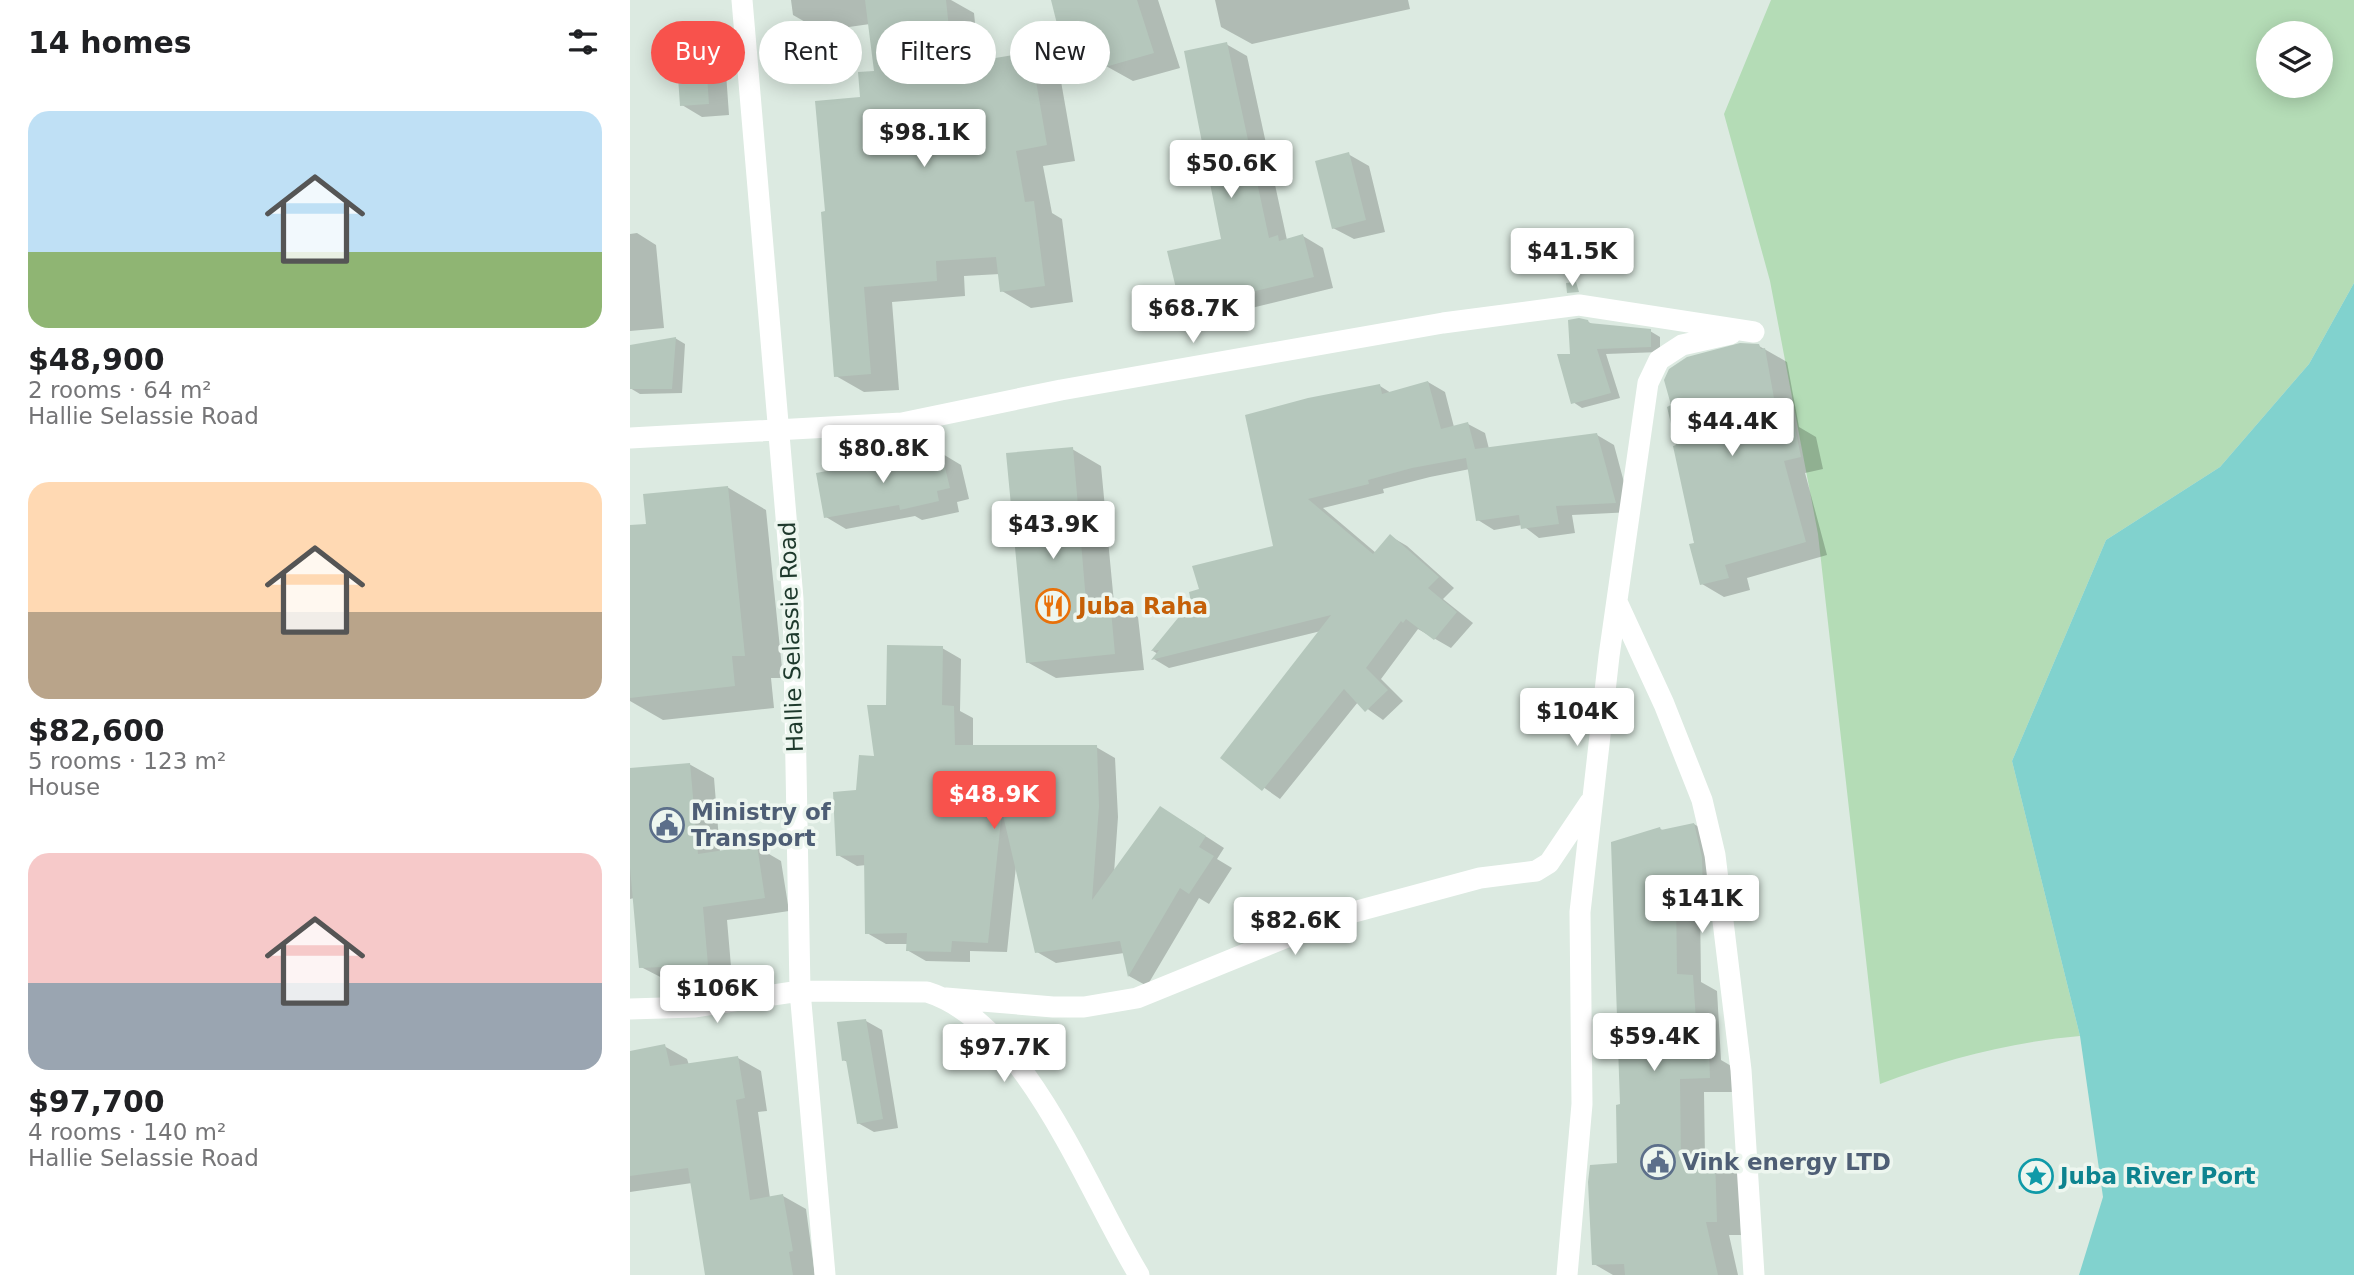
<!DOCTYPE html>
<html lang="en">
<head>
<meta charset="utf-8">
<style>
  :root { --surface:#fff; --page:#f6f6f6; --text:#202124; --muted:#757577; --accent:#f8524c }
  body { margin:0; font-family:"DejaVu Sans",sans-serif; background:var(--page); color:var(--text); height:100vh; display:flex; flex-direction:column; font-size:26px; white-space:nowrap }
  * { box-sizing:border-box; margin:0 }
  p { font-size:23px; color:var(--muted) }
  .icon { flex:none; width:38px; height:38px; fill:none; stroke:currentColor; stroke-width:2; stroke-linecap:round; stroke-linejoin:round }
  .map { position:relative; flex:1; overflow:hidden }
  .panel { display:flex; flex-direction:column; background:var(--surface); width:630px }
  .panel>* { flex:none }
  .guide { position:absolute; left:21px; top:21px; width:665px; height:63px; display:flex; gap:14px }
  .controls { position:absolute; left:1626px; top:21px; display:grid; gap:14px }
  .controls a { display:grid; place-items:center; width:77px; height:77px; border-radius:50%; background:var(--surface); box-shadow:0 4px 18px #0003; font-size:35px }
  .price { position:absolute; translate:-50% -60px; padding:0 16px; border-radius:7px; background:#fff; color:#222; font-size:23px; line-height:46px; filter:drop-shadow(0 2px 4px #0008) }
  .price::after { content:''; position:absolute; left:50%; top:42px; width:21px; height:16px; margin-left:-10px; background:inherit; clip-path:polygon(0 0,100% 0,50% 100%) }
  .price.on { background:var(--accent); color:#fff }
  ul { padding:0; list-style:none }
  li { display:grid; align-content:center; gap:14px; height:371px; padding:0 28px }
  li span { display:grid; place-items:center; height:217px; border-radius:21px; color:#555 }
  li>.icon { margin-inline-start:auto }
  span .icon { width:126px; height:126px; fill:#fffc; stroke-width:1 }
  li b { font-size:30px }
  h2 { display:flex; justify-content:space-between; align-items:center; height:84px; padding:0 28px; font-size:30px }
  .tag { padding:0 24px; border-radius:32px; background:var(--surface); box-shadow:0 4px 18px #0003; font-size:24px; line-height:63px }
  .tag.on { background:var(--accent); color:#fff }
  main { display:flex; flex:1; min-height:0 }
  .map>svg:first-child { display:block }
  .green { fill:#b4dcb6; fill-rule:evenodd }
  .water { fill:#81d2ce }
  .shadow { fill:#0003 }
  .building { fill:#b5c7bc }
  .lines { fill:none; stroke-linecap:round; stroke-linejoin:round }
  .minor { stroke:#fff; stroke-width:21 }
  .labels { text-anchor:middle; dominant-baseline:central; stroke-width:7; stroke-linejoin:round; paint-order:stroke }
  .food-label { font-size:23px; font-weight:bold; fill:#c56008; stroke:#edf6ef; text-anchor:start }
  .street-label { font-size:23px; fill:#1e392c; stroke:#edf6ef }
  .service-label { font-size:23px; font-weight:bold; fill:#4e5e75; stroke:#edf6ef; text-anchor:start }
  .culture-label { font-size:23px; font-weight:bold; fill:#0d838f; stroke:#edf6ef; text-anchor:start }
</style>
</head>
<body>
<main>
<section class="panel">
<h2>14 homes<svg class="icon" aria-label="filters" viewBox="0 0 24 24"><path d="M4 7h16M4 17h16"/><circle cx="9" cy="7" r="2"/><circle cx="15" cy="17" r="2"/></svg></h2>
<ul>
<li><span style="background:linear-gradient(#bfe0f5 65%,#8fb573 0)"><svg class="icon" aria-label="home" viewBox="0 0 24 24"><path d="M3 11l9-7 9 7M6 9v11h12V9"/></svg></span><div><b>$48,900</b><p>2 rooms · 64 m²</p><p>Hallie Selassie Road</p></div></li>
<li><span style="background:linear-gradient(#ffd9b3 60%,#b9a48a 0)"><svg class="icon" aria-label="home" viewBox="0 0 24 24"><path d="M3 11l9-7 9 7M6 9v11h12V9"/></svg></span><div><b>$82,600</b><p>5 rooms · 123 m²</p><p>House</p></div></li>
<li><span style="background:linear-gradient(#f6c9c9 60%,#9aa5b1 0)"><svg class="icon" aria-label="home" viewBox="0 0 24 24"><path d="M3 11l9-7 9 7M6 9v11h12V9"/></svg></span><div><b>$97,700</b><p>4 rooms · 140 m²</p><p>Hallie Selassie Road</p></div></li>
</ul>
</section>
<div class="map">
<svg width="1724" height="1275" viewBox="0 0 1724 1275">
  <rect width="100%" height="100%" fill="#dceae1"/>
  <!-- green -->
  <path class="green" d="M1141,0h583v283l-45,81 -89,103 -114,73 -94,221 68,275c-69,6 -135,23 -200,48l-62,-550 -48,-253 -46,-167zM1638,33h52v53h-52z"/>
  <!-- water -->
  <path class="water" d="M1724,283v992h-275l24,-78 -23,-161 -68,-275 94,-221 114,-73 89,-103z"/>
  <!-- shadow -->
  <path class="shadow" d="M161,0h160l23,13 5,50 52,-9 28,16 16,91 -32,5 9,47 10,6 11,83 -42,6 -29,-17 -2,-17 -36,2 1,20 -73,6 7,88 -35,2 -28,-16 -9,-163 35,-115 14,-26 -6,-48 -49,7 -28,-16z
    M423,0h105l22,68 -47,13 -27,-15 -3,-12 -13,4 -26,-15z
    M585,0h193l2,9 -158,35 -31,-17z
    M596,44l21,12 40,184 16,-4 20,12 10,40 -131,32 -20,-12 41,-68z
    M75,47l20,12 4,56 -27,2 -20,-12z
    M718,154l21,12 16,66 -31,7 -21,-11z
    M7,233l19,12 8,83 -34,3v-97z
    M957,321l8,5 55,5 10,6v15l-54,2 14,44 -38,10 -9,-6 -1,-46z
    M45,338l10,6 -3,49 -42,1 -10,-6v-41z
    M1129,346l28,16 12,65 17,10 7,32 -18,4 22,82 -80,23 3,12 -26,7 -22,-13 -33,-176z
    M798,382l17,10 9,35 14,-3 17,9 4,16 108,-14 17,10 18,67 -60,3 3,18 -36,5 -17,-13 -28,5 -16,-10 -8,-51 -40,8 -47,12 1,4 -61,15 53,45 14,-17 17,10 47,42 -11,11 30,24 -22,25 -33,-19 -37,50 22,22 -20,19 -25,-18 -78,97 -58,-41 99,-127 -152,37 -15,-9 4,-5 -5,-3 48,-60 74,-44 105,-161 11,7z
    M442,449l29,17 13,137 24,14 6,53 -88,8 -29,-16z
    M311,453l20,12 8,34 -12,3 2,10 -37,8 -7,-4 -69,13 -20,-12 59,-55 5,3z
    M97,487l39,23 17,168h-12l3,30 -111,12 -33,-19v-174l18,-2z
    M312,648l19,11 -1,52 13,7v29h123l19,11 3,59 -4,56 65,-54 45,29 -7,11 15,9 -23,36 -10,-6 -52,88 -18,-10 -5,-23 -68,10 -19,-11 -21,-86 -9,86 -37,-1v11l-44,-1 -19,-11 1,-6h-22l-19,-11 -1,-68 -9,1 -19,-11 20,-63 19,-34 11,-51z
    M59,764l25,14 6,74 37,-5 24,14 8,50 -62,9 5,58 -60,5 -31,-16 -7,-69 -4,1v-129z
    M1064,824l24,15 9,65h-27l1,78 16,9 4,69 12,7 1,25h-30l1,66h9l25,14 2,63h-12l9,40h-125l-19,-11 25,-99 3,-59 38,-277 5,2z
    M236,1021l16,9 16,98 -24,4 -16,-9 -10,-61 -5,-2z
    M34,1046l23,13 2,6 49,-7 23,13 6,40 -9,1 12,86 13,-2 23,13 9,66h-108l-15,-92 -62,9v-140z"/>
  <!-- building -->
  <path class="building" d="M235,0h81l7,65 78,-13 16,93 -31,6 9,51 9,-1 11,85 -45,6 -4,-35 -60,4 1,20 -73,6 7,87 -37,3 -13,-165 4,-1 -10,-110 45,-4 -2,-25 16,-1z
    M421,0h86l17,53 -49,14 -10,-33 -33,10z
    M597,42l42,196 9,-3 1,6 24,-7 11,43 -133,32 -14,-58 54,-12 -37,-188z
    M75,46l4,58 -29,2 -4,-59z
    M719,152l17,68 -34,9 -17,-68z
    M946,282l3,10 -12,1 -1,-10z
    M949,318l9,2 1,3 62,6v18l-54,2 14,44 -40,11 -14,-50h13l-2,-34z
    M46,337l-4,52h-42v-44z
    M1110,343l19,1 2,5 4,-1 14,78 15,-3 7,34 -17,4 22,81 -81,23 4,13 -29,7 -11,-41 5,-1 -21,-97 3,-1 -9,-38 4,-2 -7,-25 5,-11 18,-12z
    M798,381l13,48 27,-7 7,27 122,-16 19,70 -60,3 3,18 -38,5 -2,-14 -43,6 -10,-63 -54,10 -44,12 1,4 -61,15 65,55 17,-20 49,43 -11,11 29,24 -23,28 -28,-21 -3,4 -2,-2 -35,47 22,22 -23,22 -21,-23 -82,102 -42,-33 111,-143 -180,45 8,-10 -8,1 40,-49 -2,-10 10,-3 -7,-23 81,-20 -28,-131 63,-17 72,-14 2,10z
    M443,447l13,154 24,-2 5,55 -89,9 -20,-210z
    M311,451l9,37 -13,3 2,10 -39,9 -1,-5 -75,13 -8,-45 70,-13v4z
    M98,486l17,170h-13l3,30 -105,12v-173l16,-1 -3,-30z
    M257,645l56,1 -1,59 12,1 1,39h142l2,61 -7,94 68,-94 46,30 -7,11 15,9 -25,38 -9,-6 -52,89 -8,-36 -85,12 -33,-142 -14,132 -36,-2 -1,11 -45,-1 1,-18 -42,1 -1,-79 -28,1 -3,-64 23,-2 3,-35 15,1 -7,-51h19z
    M60,763l8,91 59,-9 8,53 -62,9 5,58 -69,3 -9,-100v-100z
    M1064,823l8,34 1,34h-27l1,83 16,1 5,76h11l1,27 -30,1 1,78 34,-1 2,66h-11l12,53h-93l-1,-11 -32,1 -4,-83 2,-17 27,-2 -1,-58 4,-1 -9,-262 49,-15 1,3z
    M236,1019l17,100 -26,5 -11,-64 -4,1 -5,-39z
    M35,1044l5,22 68,-10 7,42 -9,2 14,100 33,-6 10,57 -4,1 4,23h-88l-17,-107 -58,8v-125z"/>
  <g class="lines">
    <!-- minor -->
    <path class="minor" d="M112,0l51,599 7,392 25,284
      M0,438l272,-15 159,-33 382,-67 136,-18 175,27
      M987,602l47,102 38,96 13,55 26,215 13,205
      M316,998l107,9h31l53,-9 202,-82 141,-38 56,-7 13,-8 41,-61
      M0,1009l64,-2 106,-16 127,1c99,31 161,200 212,283
      M937,1275l15,-171 -2,-192 29,-256 39,-273 11,-23 23,-15 49,-11"/>
  </g>
  <!-- icons -->
  <defs>
    <g id="restaurant-ring" transform="scale(1.75)"><circle r="9.5" fill="#edf6ef" stroke="#e8710a" stroke-width="1.5"/><path d="M-5-6h1v4h1v-4h1v4h1v-4h1v5L-1.5 .5V6h-2V.5L-5-1ZM5-6V6H3V1.5H1.5Q1.5-4 5-6Z" fill="#e8710a"/></g>
    <g id="civic-ring" transform="scale(1.75)"><circle r="9.5" fill="#edf6ef" stroke="#5c6f8a" stroke-width="1.5"/><path d="M-.6-6.5H3V-4.5H.6V-3L4-1V1h2V6H-6V1h2V-1L-.6-3ZM-1.2 2.5V6h2.4V2.5Z" fill="#5c6f8a"/></g>
    <g id="sight-ring" transform="scale(1.75)"><circle r="9.5" fill="#edf6ef" stroke="#0f9aa8" stroke-width="1.5"/><path d="M0-6L1.8-2.2L6-1.7L2.9 1.2L3.7 5.4L0 3.3L-3.7 5.4L-2.9 1.2L-6-1.7L-1.8-2.2Z" fill="#0f9aa8"/></g>
  </defs>
  <g fill-rule="evenodd">
    <use href="#restaurant-ring" x="423" y="606"/>
    <use href="#civic-ring" x="37" y="825"/>
    <use href="#civic-ring" x="1028" y="1162"/>
    <use href="#sight-ring" x="1406" y="1176"/>
  </g>
  <g class="labels">
    <!-- food labels -->
    <g class="food-label">
      <text x="448" y="606">Juba Raha</text>
    </g>
    <!-- street labels -->
    <g class="street-label">
      <text transform="translate(161 637) rotate(-92)">Hallie Selassie Road</text>
    </g>
    <!-- service labels -->
    <g class="service-label">
      <text x="61" y="812">Ministry of<tspan x="61" dy="26">Transport</tspan></text>
      <text x="1052" y="1162">Vink energy LTD</text>
    </g>
    <!-- culture labels -->
    <g class="culture-label">
      <text x="1430" y="1176">Juba River Port</text>
    </g>
  </g>
</svg>
<div class="controls">
<a><svg class="icon" aria-label="layers" viewBox="0 0 24 24"><path d="M12 4l9 5-9 5-9-5zM3 14l9 5 9-5"/></svg></a>
</div>
<b class="price" style="left:294px;top:169px">$98.1K</b>
<b class="price" style="left:601px;top:200px">$50.6K</b>
<b class="price" style="left:942px;top:288px">$41.5K</b>
<b class="price" style="left:563px;top:345px">$68.7K</b>
<b class="price" style="left:1102px;top:458px">$44.4K</b>
<b class="price" style="left:253px;top:485px">$80.8K</b>
<b class="price" style="left:423px;top:561px">$43.9K</b>
<b class="price" style="left:947px;top:748px">$104K</b>
<b class="price on" style="left:364px;top:831px">$48.9K</b>
<b class="price" style="left:1072px;top:935px">$141K</b>
<b class="price" style="left:665px;top:957px">$82.6K</b>
<b class="price" style="left:87px;top:1025px">$106K</b>
<b class="price" style="left:1024px;top:1073px">$59.4K</b>
<b class="price" style="left:374px;top:1084px">$97.7K</b>
<div class="guide">
<a class="tag on">Buy</a>
<a class="tag">Rent</a>
<a class="tag">Filters</a>
<a class="tag">New</a>
</div>
</div>
</main>
</body>
</html>
